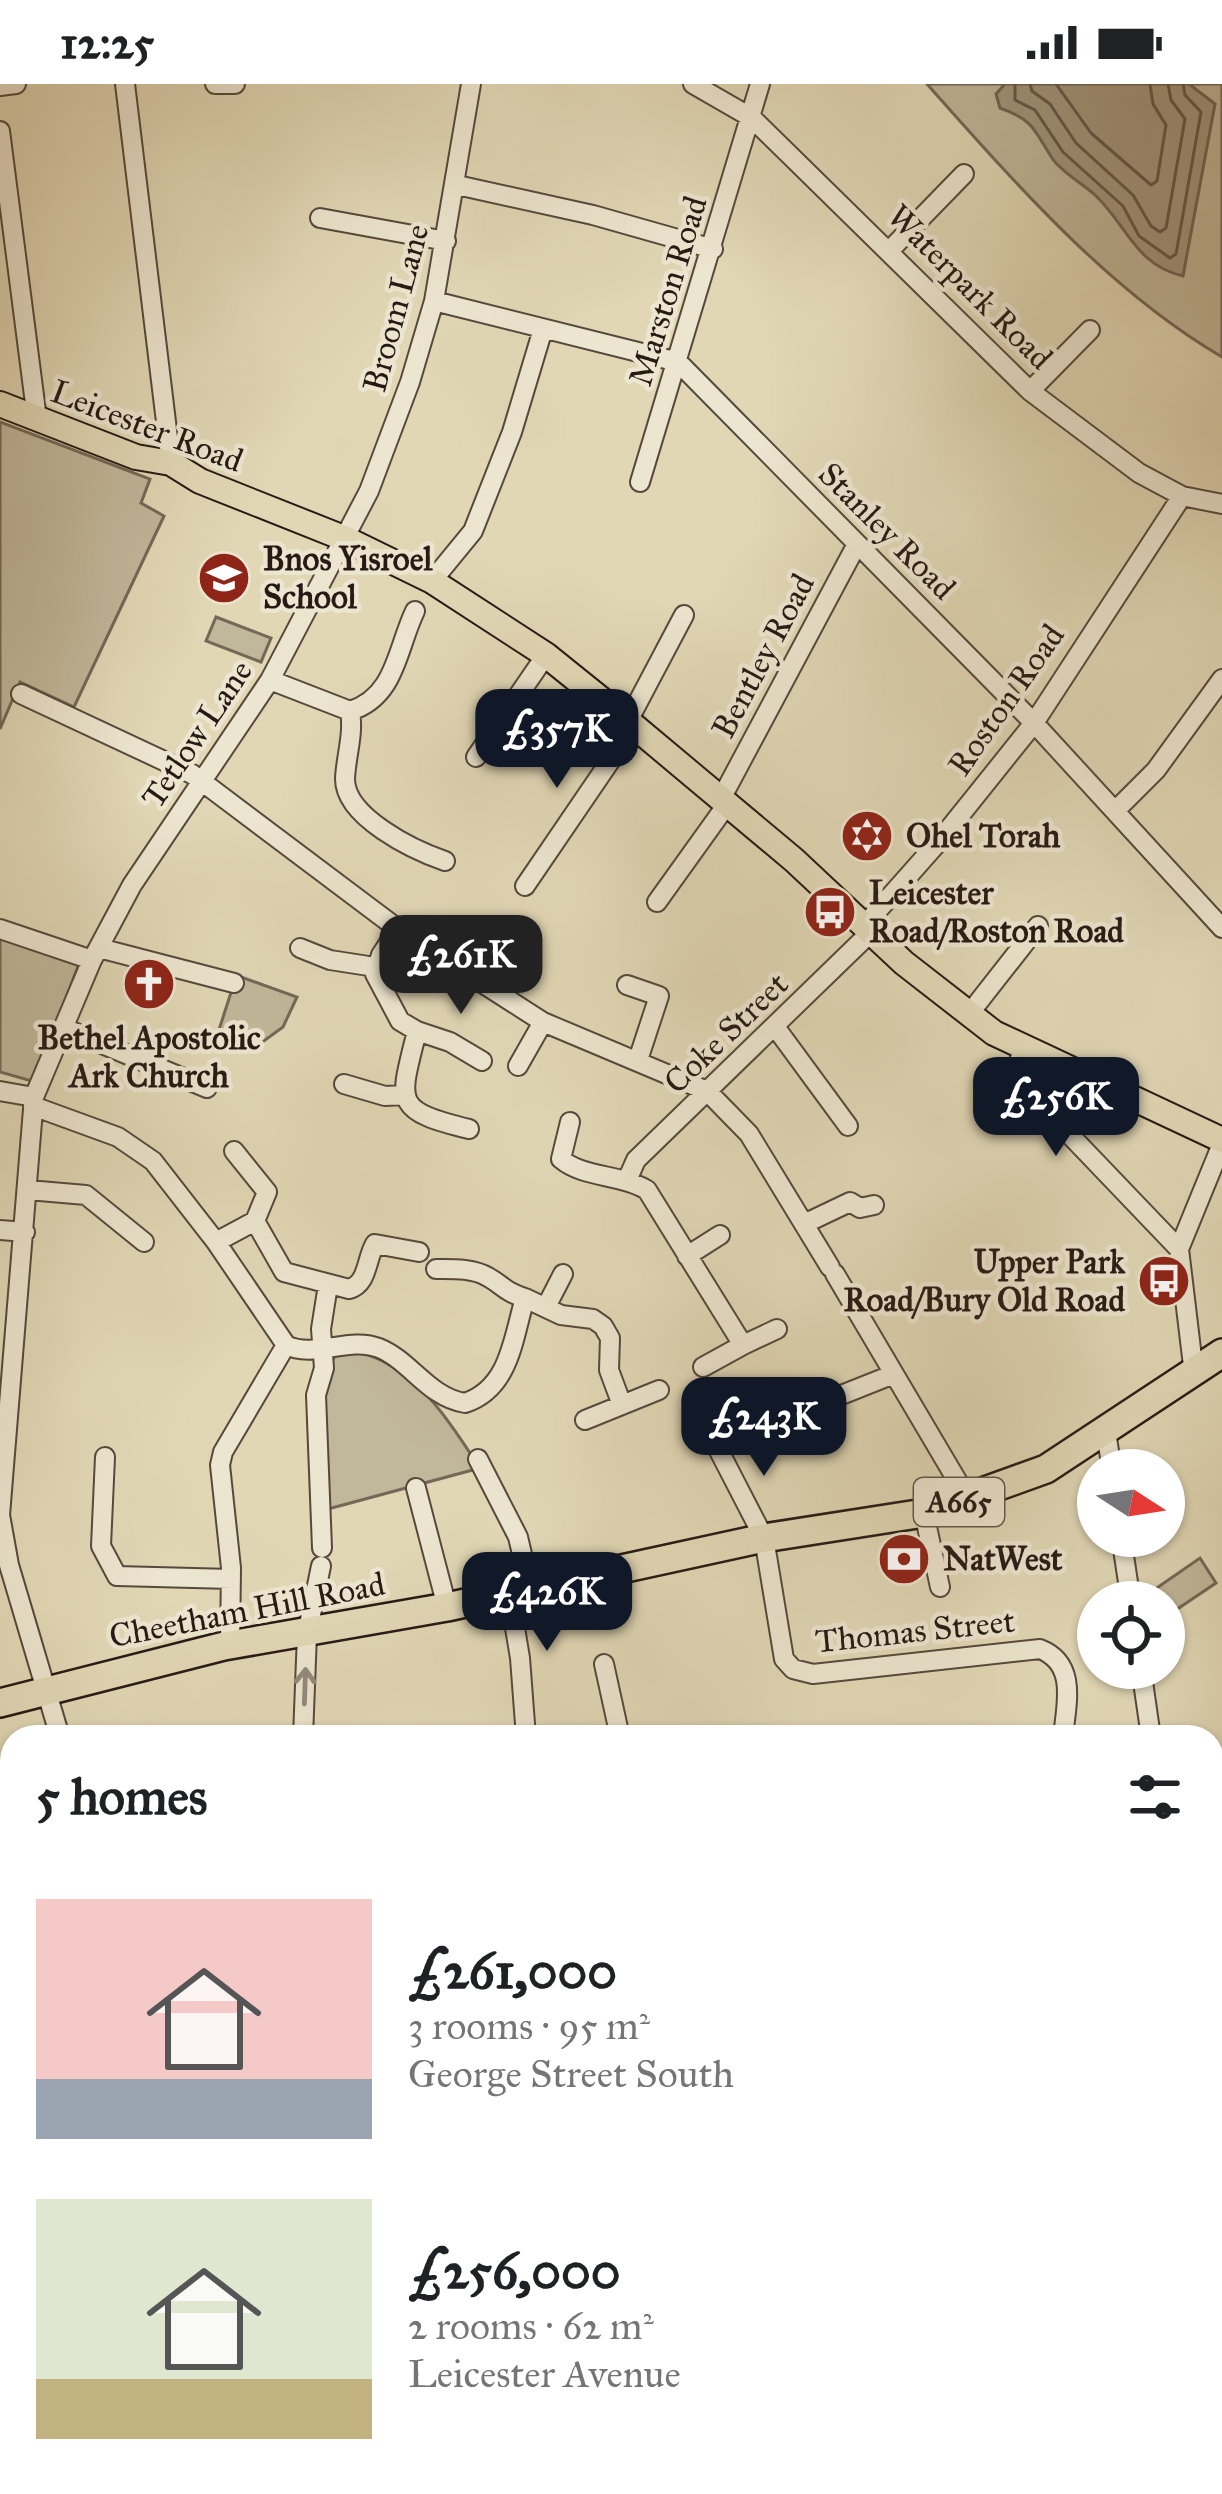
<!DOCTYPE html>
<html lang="en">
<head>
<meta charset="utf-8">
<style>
  :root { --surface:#fff; --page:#f2f2f2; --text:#202124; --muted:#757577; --accent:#111827 }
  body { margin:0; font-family:"IM FELL Great Primer",serif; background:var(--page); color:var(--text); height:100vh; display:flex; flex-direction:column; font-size:45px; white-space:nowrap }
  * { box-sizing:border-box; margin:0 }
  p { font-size:39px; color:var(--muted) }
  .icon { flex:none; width:66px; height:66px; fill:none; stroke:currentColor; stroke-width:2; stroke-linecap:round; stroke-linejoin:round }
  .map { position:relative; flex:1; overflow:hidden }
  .drawer { position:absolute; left:0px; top:1641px; width:1224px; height:771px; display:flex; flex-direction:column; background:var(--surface); border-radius:36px 36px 0 0; box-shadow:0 3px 9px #0004 }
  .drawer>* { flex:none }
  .needle { width:78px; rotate:102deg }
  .tools { position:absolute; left:1077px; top:1365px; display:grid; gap:24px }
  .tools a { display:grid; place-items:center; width:108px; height:108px; border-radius:50%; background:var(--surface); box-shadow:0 3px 9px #0004; font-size:60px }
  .price { position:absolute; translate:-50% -102px; padding:0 27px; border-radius:24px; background:var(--accent); color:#fff; font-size:39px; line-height:78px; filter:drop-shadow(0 3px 6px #0008) }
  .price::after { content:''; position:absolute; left:50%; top:72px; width:36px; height:27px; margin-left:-18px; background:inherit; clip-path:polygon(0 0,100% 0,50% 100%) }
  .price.active { background:#222; color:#fff }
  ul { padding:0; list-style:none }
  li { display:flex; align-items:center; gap:36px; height:300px; padding:0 36px }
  li span { display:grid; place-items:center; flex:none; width:336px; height:240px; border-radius:0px; color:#555 }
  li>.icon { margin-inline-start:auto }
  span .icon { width:144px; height:144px; fill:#fffc; stroke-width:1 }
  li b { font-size:51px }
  h2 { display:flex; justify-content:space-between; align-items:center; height:144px; padding:0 36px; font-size:51px }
  .status { display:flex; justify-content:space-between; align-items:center; height:84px; padding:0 60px; background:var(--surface); direction:ltr }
  .status svg { height:33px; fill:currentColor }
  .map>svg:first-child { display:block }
  .green { fill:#c1b79a; stroke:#746857; stroke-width:3 }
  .water { fill:#a2977e; stroke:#716554; stroke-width:3 }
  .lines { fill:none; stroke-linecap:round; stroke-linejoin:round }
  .shore { stroke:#645849; stroke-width:3 }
  .minor-casing { stroke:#56493c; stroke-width:22 }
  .major-casing { stroke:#271a14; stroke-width:28 }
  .highway-casing { stroke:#271a14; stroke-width:32 }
  .minor { stroke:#ece5cf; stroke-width:18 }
  .major { stroke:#e1d7b5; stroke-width:24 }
  .highway { stroke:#e1d7b5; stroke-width:27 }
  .tram { stroke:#271a14; stroke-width:3 }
  .minor-bridge-casing { stroke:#56493c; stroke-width:22; stroke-linecap:butt }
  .minor-bridge { stroke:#ece5cf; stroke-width:18 }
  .oneway { stroke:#938a7b }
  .labels { text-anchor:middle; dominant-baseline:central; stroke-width:9; stroke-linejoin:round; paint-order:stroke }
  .shield { fill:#ece5cf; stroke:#62574c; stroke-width:3 }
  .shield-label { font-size:30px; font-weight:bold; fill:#271a14 }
  .street-label { font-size:33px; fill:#271a14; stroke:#ece5cf }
  .poi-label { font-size:33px; font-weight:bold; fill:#271a14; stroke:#ece5cf; text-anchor:start }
</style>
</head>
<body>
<div class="status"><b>12:25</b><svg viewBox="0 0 49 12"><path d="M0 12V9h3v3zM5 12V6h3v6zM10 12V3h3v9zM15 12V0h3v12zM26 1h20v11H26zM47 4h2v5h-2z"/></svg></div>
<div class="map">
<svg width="1222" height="2410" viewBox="0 0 1222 2410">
  <rect width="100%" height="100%" fill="#e1d7b5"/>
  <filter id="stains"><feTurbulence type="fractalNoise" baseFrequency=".00167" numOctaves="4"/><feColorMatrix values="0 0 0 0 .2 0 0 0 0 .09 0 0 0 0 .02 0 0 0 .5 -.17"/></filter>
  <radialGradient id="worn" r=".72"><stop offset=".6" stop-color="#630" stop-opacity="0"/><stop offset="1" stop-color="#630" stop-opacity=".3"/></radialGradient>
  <!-- green -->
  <path class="green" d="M927,0h295v273c-114,-67 -207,-174 -295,-273z
    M0,338l150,57 -9,24 23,13 -90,191 -54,-25 -20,47z
    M216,533l55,21 -10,24 -55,-21z
    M0,854l80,23 -45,121 -35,-10z
    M241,893l56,20 -14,30 -29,21 -37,-12 17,-53z
    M352,1267c61,10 96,69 128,117l-152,41 -6,-113 12,-39z
    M1200,1474l16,25 -49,33 -3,-14h-7l-6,-10z"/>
  <!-- water -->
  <path class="water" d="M1005,0h184l26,20 -32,172c-48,-11 -56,-51 -88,-81 -13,-12 -34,-23 -43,-37 -18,-28 -18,-38 -52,-50l-4,-14z"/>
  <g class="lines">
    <!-- shore -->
    <path class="shore" d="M1015,0v16l20,10 28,42 60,54 16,30 31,22 6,-4 25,-142 -16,-17 -2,-11
      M1030,0l2,7 18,13 26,39 57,52 18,31 9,6 6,-4 19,-109 -14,-19 -3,-16
      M1056,0l35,49 60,52 6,-4 9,-56 -13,-21 -3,-20"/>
    <!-- minor casing -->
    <g class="minor-casing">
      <path id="minor" d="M125,0l46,379
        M215,0h20
        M693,0l59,34 278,273 109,82 43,23 40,8
        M0,2l16,-2
        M0,47l37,288
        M457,101l136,30 120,34
        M320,134l126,23
        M890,166l74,-76
        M434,217l244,61 356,361 188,205
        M1030,307l60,-61
        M640,398l120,-398
        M432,497l41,-50 39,-99 31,-103
        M270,596l80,31c4,24 -4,44 -5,68 0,38 68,71 100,82
        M21,610l171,80 206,155 145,93 164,69 42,43 81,133
        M350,627c46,-14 47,-63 65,-100
        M628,637l56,-106
        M476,673l70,-102
        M722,713l135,-253
        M1115,727l41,-41 66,-91
        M525,802l109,-160
        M657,818l71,-99
        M863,843l78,-88 93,-116 148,-227
        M0,845l92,31
        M398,845l-17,26 -6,19 25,47 17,10c-18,72 -25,79 52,98
        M99,864l135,35
        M300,864l30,12 45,7
        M627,901l32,11 -21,64
        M969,930l69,-88
        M64,944l143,60
        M776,944l72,98
        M417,947l33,11 32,19
        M1025,965l-5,9 3,28 156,163
        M518,982l25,-44
        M344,1000l41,12 19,-1
        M0,1007l34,6
        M33,1022l85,31 35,24 63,81 70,103c28,14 63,-9 93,3 32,13 49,49 86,55 45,-15 48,-65 60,-105 -20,-6 -21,-12 -37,-21 -15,-9 -36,-8 -52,-8
        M570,1038l-9,37c22,19 60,15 86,31l96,155 -40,22
        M234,1067l33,41 -12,29 29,51 65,17c19,-5 17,-30 26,-45l44,8
        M628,1094l8,-18 234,-227
        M28,1106l58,5 58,47
        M806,1139l44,-21 10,6 14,-3
        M0,1146l25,2
        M216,1158l39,-21
        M687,1172l33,-21
        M835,1190l133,225
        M525,1214l36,17 32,4 10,7 7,12 -1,32 13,35 37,-15
        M546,1223l17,-33
        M743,1261l34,-16
        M894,1290l-178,71 48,93 20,121 9,10 20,5 227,-25c38,15 26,56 23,88
        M1194,1290l-15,-125 43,-105
        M585,1336l37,-15
        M1106,1348l6,38
        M105,1373l-4,89 16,30 114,3
        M478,1375l40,78 12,51
        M416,1404l31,119
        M924,1429l16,74
        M1121,1452l10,66
        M322,1464l-6,-153 8,-27 -3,-39 7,-44
        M509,1508l11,66 6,79
        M230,1561l1,-77 -11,-103 3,-13 63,-107
        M604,1580l16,73
        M1141,1584l10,69
        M60,1653l-51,-172 -9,-50 34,-418 58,-137 40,-75 138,-205 99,-189 41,-109 24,-81 37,-217
        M303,1653l4,-103 14,-68
        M0,1765l12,1
        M1212,1827h10
        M0,1966l12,-15
        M1212,2025l10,-1
        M0,2051l12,9
        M1212,2063l10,63
        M0,2116l12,-16
        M1212,2202h10
        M0,2298l12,-15
        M0,2326l12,11
        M1212,2357h10
        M698,2400l4,10
        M865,2400l2,10
        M57,2410l8,-10
        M971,2410l1,-10
        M1084,2410l1,-10"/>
    </g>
    <!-- major casing -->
    <g class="major-casing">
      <path id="major" d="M0,320l136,53 35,6 29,18 146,58 86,42 114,74 82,66 166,139 110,103 90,70 228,107"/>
    </g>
    <!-- highway casing -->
    <g class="highway-casing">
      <path id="highway" d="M0,1619l224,-57 223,-39 317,-69 160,-25 122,-44 176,-116"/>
    </g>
    <!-- minor -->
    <use href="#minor" class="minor"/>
    <!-- major -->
    <use href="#major" class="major"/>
    <!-- highway -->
    <use href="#highway" class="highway"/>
    <!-- tram -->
    <path class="tram" d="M1212,2284l10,-1
      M338,2410l25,-10"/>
    <!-- minor-bridge casing -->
    <g class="minor-bridge-casing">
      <path id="minor-bridge" d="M360,2410l2,-10"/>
    </g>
    <!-- minor-bridge -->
    <use href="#minor-bridge" class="minor-bridge"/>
  </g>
  <!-- one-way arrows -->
  <defs><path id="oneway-shaft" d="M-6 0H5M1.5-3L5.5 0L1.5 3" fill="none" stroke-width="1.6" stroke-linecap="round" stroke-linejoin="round" transform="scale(3)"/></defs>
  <use class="oneway" href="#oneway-shaft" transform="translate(305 1602) rotate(-88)"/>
  <!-- icons -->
  <defs>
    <g id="school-disc" transform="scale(2.7)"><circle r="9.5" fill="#8f2418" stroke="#ece5cf"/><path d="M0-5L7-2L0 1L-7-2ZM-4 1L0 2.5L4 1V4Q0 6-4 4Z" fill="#fff"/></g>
    <g id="synagogue-disc" transform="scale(2.7)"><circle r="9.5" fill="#8f2418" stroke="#ece5cf"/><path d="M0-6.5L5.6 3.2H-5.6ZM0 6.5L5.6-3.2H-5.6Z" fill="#fff"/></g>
    <g id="bus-disc" transform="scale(2.7)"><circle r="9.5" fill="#8f2418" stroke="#ece5cf"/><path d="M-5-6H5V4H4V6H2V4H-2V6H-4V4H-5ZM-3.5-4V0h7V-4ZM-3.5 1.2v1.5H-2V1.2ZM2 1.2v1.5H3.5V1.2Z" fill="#fff"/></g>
    <g id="church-disc" transform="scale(2.7)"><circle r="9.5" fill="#8f2418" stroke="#ece5cf"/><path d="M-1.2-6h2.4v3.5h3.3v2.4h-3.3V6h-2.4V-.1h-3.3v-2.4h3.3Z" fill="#fff"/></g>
    <g id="bank-disc" transform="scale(2.7)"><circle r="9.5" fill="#8f2418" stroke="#ece5cf"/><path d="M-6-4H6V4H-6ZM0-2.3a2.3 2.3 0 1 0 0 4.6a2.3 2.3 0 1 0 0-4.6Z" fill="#fff"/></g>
  </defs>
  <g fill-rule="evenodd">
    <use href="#school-disc" x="224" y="494"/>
    <use href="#synagogue-disc" x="867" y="752"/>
    <use href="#bus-disc" x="830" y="828"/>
    <use href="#church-disc" x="149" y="900"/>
    <use href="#bus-disc" x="1164" y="1197"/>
    <use href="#bank-disc" x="904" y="1475"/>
  </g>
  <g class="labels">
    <!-- shield labels -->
    <rect class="shield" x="914" y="1394" width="90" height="48" rx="9"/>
    <g class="shield-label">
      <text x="959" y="1418">A665</text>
    </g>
    <!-- street labels -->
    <g class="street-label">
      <text transform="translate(970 203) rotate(45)">Waterpark Road</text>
      <text transform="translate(668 207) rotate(-73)">Marston Road</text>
      <text transform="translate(396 224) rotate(-75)">Broom Lane</text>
      <text transform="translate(147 342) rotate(21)">Leicester Road</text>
      <text transform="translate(887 447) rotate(45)">Stanley Road</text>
      <text transform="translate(763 572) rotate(-62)">Bentley Road</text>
      <text transform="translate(1006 616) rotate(-55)">Roston Road</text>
      <text transform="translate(197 650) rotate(-56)">Tetlow Lane</text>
      <text transform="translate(726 949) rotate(-44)">Coke Street</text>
      <text transform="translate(247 1526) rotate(-11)">Cheetham Hill Road</text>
      <text transform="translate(915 1547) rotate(-6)">Thomas Street</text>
    </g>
    <!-- poi labels -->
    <g class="poi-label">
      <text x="263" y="475">Bnos Yisroel<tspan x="263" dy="38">School</tspan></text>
      <text x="906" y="752">Ohel Torah</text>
      <text x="869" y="809">Leicester<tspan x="869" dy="38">Road/Roston Road</tspan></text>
      <text x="149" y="954" text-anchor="middle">Bethel Apostolic<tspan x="149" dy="38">Ark Church</tspan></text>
      <text x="1125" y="1178" text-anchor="end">Upper Park<tspan x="1125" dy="38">Road/Bury Old Road</tspan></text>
      <text x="943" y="1475">NatWest</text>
    </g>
  </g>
  <rect width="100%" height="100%" filter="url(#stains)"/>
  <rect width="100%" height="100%" fill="url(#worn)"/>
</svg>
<div class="tools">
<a><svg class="needle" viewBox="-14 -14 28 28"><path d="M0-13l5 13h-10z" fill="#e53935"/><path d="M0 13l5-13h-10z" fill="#757577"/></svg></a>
<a><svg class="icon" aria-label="locate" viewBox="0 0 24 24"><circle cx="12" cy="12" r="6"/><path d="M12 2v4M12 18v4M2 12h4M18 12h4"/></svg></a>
</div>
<b class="price" style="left:557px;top:707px">£357K</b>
<b class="price active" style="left:461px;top:933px">£261K</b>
<b class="price" style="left:1056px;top:1075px">£256K</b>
<b class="price" style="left:764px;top:1395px">£243K</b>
<b class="price" style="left:547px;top:1570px">£426K</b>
<section class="drawer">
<h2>5 homes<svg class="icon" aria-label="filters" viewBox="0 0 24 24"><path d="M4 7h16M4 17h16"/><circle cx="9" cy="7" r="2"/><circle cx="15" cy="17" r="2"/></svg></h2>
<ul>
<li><span style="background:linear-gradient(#f6c9c9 75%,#9aa5b1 0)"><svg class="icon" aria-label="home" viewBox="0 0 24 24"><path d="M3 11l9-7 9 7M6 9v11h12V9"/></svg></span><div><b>£261,000</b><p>3 rooms · 95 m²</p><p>George Street South</p></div></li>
<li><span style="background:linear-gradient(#dfe7d0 75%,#c2b280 0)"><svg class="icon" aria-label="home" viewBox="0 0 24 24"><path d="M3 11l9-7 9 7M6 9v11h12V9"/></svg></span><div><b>£256,000</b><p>2 rooms · 62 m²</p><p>Leicester Avenue</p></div></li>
</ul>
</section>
</div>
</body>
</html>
